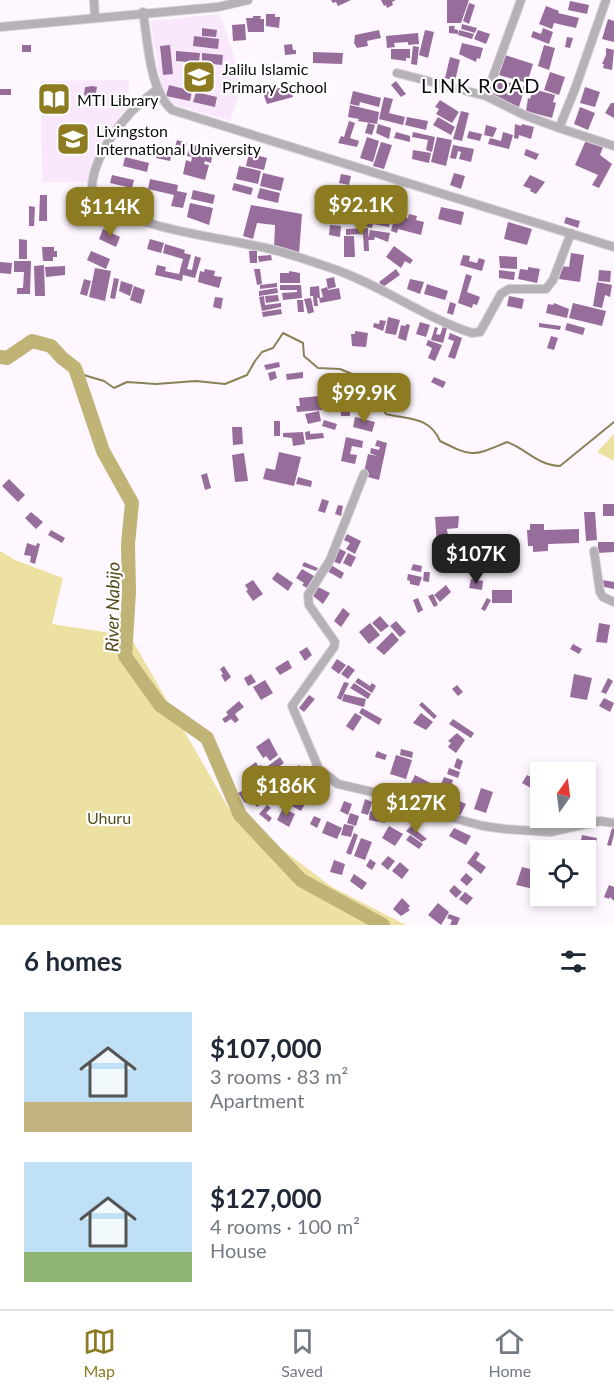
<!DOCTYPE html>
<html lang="en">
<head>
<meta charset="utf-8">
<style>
  :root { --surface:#fff; --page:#f2f2f3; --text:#1f2937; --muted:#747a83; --line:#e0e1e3; --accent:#8c7b20 }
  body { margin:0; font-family:Lato,sans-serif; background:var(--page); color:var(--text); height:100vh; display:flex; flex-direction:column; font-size:22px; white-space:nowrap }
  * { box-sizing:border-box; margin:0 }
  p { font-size:20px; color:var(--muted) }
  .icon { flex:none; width:33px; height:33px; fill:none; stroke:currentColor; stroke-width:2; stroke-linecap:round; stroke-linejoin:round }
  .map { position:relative; height:925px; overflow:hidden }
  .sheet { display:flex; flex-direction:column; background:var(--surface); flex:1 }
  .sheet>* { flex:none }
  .needle { width:39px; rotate:14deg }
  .buttons { position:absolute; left:530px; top:762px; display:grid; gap:12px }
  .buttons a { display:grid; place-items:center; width:66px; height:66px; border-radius:0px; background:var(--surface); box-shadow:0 3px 9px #0003; font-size:30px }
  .price { position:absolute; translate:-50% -51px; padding:0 14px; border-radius:12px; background:var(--accent); color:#fff; font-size:20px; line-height:39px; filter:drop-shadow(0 2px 3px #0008) }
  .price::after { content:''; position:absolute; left:50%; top:36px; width:18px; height:14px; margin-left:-9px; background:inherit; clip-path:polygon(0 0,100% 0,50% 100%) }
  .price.active { background:#222; color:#fff }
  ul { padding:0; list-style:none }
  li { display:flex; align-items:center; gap:18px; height:150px; padding:0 24px }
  li span { display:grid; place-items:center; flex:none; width:168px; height:120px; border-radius:0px; color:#555 }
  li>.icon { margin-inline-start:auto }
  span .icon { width:72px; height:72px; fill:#fffc; stroke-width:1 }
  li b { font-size:26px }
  h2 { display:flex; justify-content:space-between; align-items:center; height:72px; padding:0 24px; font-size:26px }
  .dock { display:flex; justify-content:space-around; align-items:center; height:84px; border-top:2px solid var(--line); background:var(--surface); font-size:16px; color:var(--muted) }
  .dock a { display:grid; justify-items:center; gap:3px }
  .dock .active { color:var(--accent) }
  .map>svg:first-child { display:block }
  .built { fill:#f9e8fb }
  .green { fill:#ede1a2 }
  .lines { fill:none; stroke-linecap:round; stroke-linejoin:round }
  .stream { stroke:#8a8156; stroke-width:2 }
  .river { stroke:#bfb375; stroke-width:14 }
  .building { fill:#976e9b }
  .minor-casing { stroke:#d8d1d9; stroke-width:10 }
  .minor { stroke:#b6b1b7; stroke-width:8 }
  .labels { text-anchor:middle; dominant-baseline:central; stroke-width:4.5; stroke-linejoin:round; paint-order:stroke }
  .poi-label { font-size:16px; fill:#0e0b0f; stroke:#fff; text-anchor:start }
  .park-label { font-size:16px; fill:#574e1f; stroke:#fff }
  .water-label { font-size:18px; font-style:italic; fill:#524818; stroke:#fff }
  .quarter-label { font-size:20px; letter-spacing:1.5px; fill:#0e0b0f; stroke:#fff }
</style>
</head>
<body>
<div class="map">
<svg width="614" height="925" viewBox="0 0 614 925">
  <rect width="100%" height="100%" fill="#fef7ff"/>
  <!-- built -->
  <path class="built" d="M220,14l17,52 2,28 -9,27 -60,-18 -8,-14 -12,-68z
    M129,80l-1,25 -30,45 -11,32h-45l-1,-101z"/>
  <!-- green -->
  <path class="green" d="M614,434v27l-17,-9z
    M0,551l15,9 48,18 -11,46 78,12 99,173 103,78 74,38h-406z"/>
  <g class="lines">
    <!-- stream -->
    <path class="stream" d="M77,373l27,8 10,7 13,-6 29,2 40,-3 29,3 22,-9 8,-14 7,-9 11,-4 10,-15 20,10 1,13 14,12 22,1 22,9 24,36c23,6 43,2 54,27 34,17 33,15 67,1 21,8 30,23 53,24l54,-44"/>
    <!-- river -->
    <path class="river" d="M0,357l7,1 25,-17 19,5 11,12 13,10 28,83 29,52 -4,41 1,48 -4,64 35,49 47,33 33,77 61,65 82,45"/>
  </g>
  <!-- building -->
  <path class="building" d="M331,0h20l-13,6 -2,-4 -3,1z
    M381,0h15l-4,2 1,3 -6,3 -1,-3 -2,1z
    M447,0h22l-8,23h-14z
    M570,1l19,4 -2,9 -19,-4z
    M469,3l6,2 -6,19 -6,-3z
    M546,6l13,5 -1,2 21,5 -3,10 -22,-5 -2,6 -13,-5z
    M266,14h9v3h5l-1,11 -13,-2z
    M253,16h8l-1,3h4v13h-16l-2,-14h7z
    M608,19l6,2v21l-12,-3z
    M245,24l1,16 -13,1 -1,-16z
    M462,24l15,4 -2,5 -14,-4z
    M449,26h6l-1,3 4,1v4l-9,-1z
    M202,28l15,2 -1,7 -14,-1z
    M543,28l10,4 -4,12 -18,-7 2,-6 8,3z
    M379,30l2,8 -14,3 1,5 -11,2 -3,-5 1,-8z
    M425,30l9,2 -6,26 -9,-3z
    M459,30l15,4 -2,5 -14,-4z
    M478,30l12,4 -4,10 -12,-5z
    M418,33l1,11 -11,1v-3l-14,1 1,4 -8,1 -1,-12z
    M194,36l25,3 -1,10 -25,-3z
    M567,37l6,1 -3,10 -5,-1z
    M462,43l21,5 -3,11 -3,-1 -1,4 -17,-8z
    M292,44l1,6h3v4l-11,1 -1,-10z
    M22,45h9v7h-9z
    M170,45l3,29 -10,1 -3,-29z
    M544,45l11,3 -6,22 -11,-4z
    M413,46l6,1 -2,18 -6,-1z
    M606,48l8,2 -2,20 -9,-2 1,-4h-2l4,-9z
    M391,49h19v9h-4v3l-15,-2z
    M176,51l24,2 -1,10 -23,-2z
    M313,52l30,1 -1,11 -29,-1z
    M202,53l21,2 -1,10 -20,-2z
    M505,55l28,9 -6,19 -28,-8z
    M450,57l10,3 -5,21 -10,-3z
    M550,72l15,5 -6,18 -15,-5z
    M497,79l28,8 -6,20 -17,-5 1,-3 -11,-4z
    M396,81l10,13 -5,3 -10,-12z
    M169,85l23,6 -2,10 -24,-5z
    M289,85l4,12 -26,7 -4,-11z
    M93,86l4,1 -2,11 -11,-3 1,-8z
    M585,87l15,5 -5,15 -15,-4z
    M0,89h11v6h-11z
    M533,89l22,6 -2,7 3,1 -4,15 -26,-7 2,-13 2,1z
    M353,91l28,7 -2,9 -19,-5 -1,4 -9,-2z
    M196,92l21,5 -2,10 -22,-5z
    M384,97l9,2 -4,14 16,4 -2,8 -24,-6z
    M440,100l19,12 -7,11 -16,-9 3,-5 -4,-2z
    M611,103h3v15l-9,-5z
    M350,105l29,7 -2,12 -19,-3 1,-2 -11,-2z
    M580,107l15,6 -7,17 -14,-6z
    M461,111l8,2 -7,28 -9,-2z
    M407,117l21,4 -2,9 -21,-5z
    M438,117l17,10 -4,8 -18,-10z
    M349,121l6,2 -5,15 9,3 -2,6 -19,-4 3,-7 3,1z
    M368,123l7,2 -3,10 -7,-2z
    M378,124l13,4 -2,11 -13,-6z
    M515,124l6,2 1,-2 12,3 -3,12 -12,-4 -1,4 -4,-1z
    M486,125l11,3 -4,9 -9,-2z
    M469,131l13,3 -2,7 -13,-3z
    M396,132l14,4v6l-16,-4z
    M413,132l22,5 -3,15 -6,-2 2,-10 -16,-3z
    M503,132l10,3 -4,14 -21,-5 2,-6 11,3z
    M367,137l12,4 -6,21 -13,-4z
    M437,137l15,3 -6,26 -15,-4z
    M177,140l10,3 -1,7 -11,-3z
    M586,140l17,7 -3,8 12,9 -13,24 -7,-3 6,-10 -23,-10z
    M381,142l11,3 -8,24 -11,-3z
    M190,144l23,7 -2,12 -6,-2 -1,3 5,1 -4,15 -22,-6 3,-14 5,2 1,-5 -5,-1z
    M159,145l14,3 -3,13 -14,-3z
    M453,145l21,4 -3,13 -12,-3 2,-7 -3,-1 -2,8 -6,-1z
    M526,149l13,5 -3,6 -12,-5z
    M413,150l18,3 -2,10 -17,-4z
    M249,153l18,5 -3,12 -18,-4z
    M125,157l24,6 -2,9 -24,-6z
    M239,166l22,5 -3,13 -22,-5z
    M263,173l21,5 -3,13 -21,-5z
    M454,173l11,3 -4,13 -11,-4z
    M341,174l10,2 -2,9 -10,-2z
    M112,175l22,5 -2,8 -22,-5z
    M530,175l15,7 -9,12 -6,-3 1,-2 -8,-3z
    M150,179l28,6 -1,6 10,2 -4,15 -12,-2 3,-11 -26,-6z
    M234,183l19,5 -2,7 -19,-5z
    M260,188l20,5 -2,10 -21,-5z
    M129,189l12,3 -2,10 -13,-3z
    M193,190l22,5 -2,9 -22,-5z
    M323,192l12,1 -1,11 -13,-2z
    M40,195h7v26h-8z
    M190,203l23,5 -4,17 -22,-8z
    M251,205l51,9 -3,40 -25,-6 1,-23 -18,-2 -4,16 -10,-3z
    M29,206l6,1 -1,19h-5z
    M378,206l14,2 -3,19 -16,-3 -1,4 -41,-9 3,-12 42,9z
    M441,207l23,5 -3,13 -23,-6z
    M409,214l8,2 -1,4 8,2 -3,13 -23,-6 -1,4 -6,-2 4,-16 13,3z
    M566,217l14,4 -2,7 -14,-5z
    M508,222l24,7 -5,16 -23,-6z
    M330,225l11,1 -1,11 -11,-2z
    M368,228l1,23h-5l-1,-17 -17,1v-6z
    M103,229l17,8 -4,10 -17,-8z
    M370,230l20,3 -2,9 -13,-5 -1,3h-6z
    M344,236h10l1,21h-11z
    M19,239l8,1v19h-8z
    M150,239l14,4 -3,10 -14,-4z
    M165,244l20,6 -1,3 7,2 -4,14 5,1 3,-14 6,2 -6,20 -16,-4 4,-15 -20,-6z
    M394,246l19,14 -3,4 -5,-3 -4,7 -15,-11z
    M42,247h12v4h3v6h-4v4h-10z
    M257,250v13h-7l-1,-12z
    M91,251l19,8 -4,10 -19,-9z
    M571,253l13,2 -4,27 -21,-3 2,-13 8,1z
    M271,255l1,5 -13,2 -1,-6z
    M463,255l7,1 -1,5 8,2 2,-5 6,2 -3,11 -22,-6z
    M499,256l18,1v12l-17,-1z
    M14,261h17l-1,33h-13v-6h6l1,-16h-10z
    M0,262l12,1 -1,11 -11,-1z
    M44,265l1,31h-10l-1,-30z
    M157,265l9,2 -1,4 18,4 -1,6 -27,-6z
    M65,266v9l-19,2 -1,-10z
    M528,267l12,2 -3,14 -19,-4 2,-10 8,1z
    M95,268l16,3 -6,30 -16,-4z
    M205,269l10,2 -1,5 8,1 -3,11 -21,-6 2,-11 4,1z
    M254,269h6l2,15 -5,1z
    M396,269l4,6 -17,12 -4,-5z
    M499,270l16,2 -1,8 -15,-2z
    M599,270l12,1 -1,11 -12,-1z
    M289,271l11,2v10h-20v-10h9z
    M466,274l6,2 -5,16 13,5 -3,8 -4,-1 -1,4 -14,-5z
    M334,277l2,10 -8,2 -2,-10z
    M114,278l5,1 -4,20 -5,-1z
    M84,279l7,2 -4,15 -7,-2z
    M410,279l14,3 -4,12 -13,-5z
    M121,281l12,4 -3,11 -11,-5z
    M597,282l15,3 -2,12 -5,-2 -3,13 -9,-2z
    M277,283v4l-17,2v-4z
    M427,284l21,7 -3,9 -21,-6z
    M280,285h21l1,13 -19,2 -1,-7 15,-1v-2h-17z
    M134,286l11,4 -4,14 -11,-4z
    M319,286l1,12 3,-1 -2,-8 6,-2 1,3 11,-2 2,11 -21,4 -1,-5h-2l1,8h-4l-1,-10h-3v-9z
    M277,288l1,5 -19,3v-5z
    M278,295l1,6 -13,2 -1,-7z
    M264,296l1,9 16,-2v4l-19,4 -3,-14z
    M509,296l15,3 -2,10 -15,-3z
    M215,297l8,1 -2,11 -8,-2z
    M311,298l3,14 -6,2 -4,-15z
    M297,300h6l1,12h-6z
    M450,302l6,2 -3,11 -6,-2z
    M554,303l15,6 -2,9 -21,-5 2,-9 5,1z
    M573,303l33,8 -4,15 -33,-8z
    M281,309l1,5 -19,3 -1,-5z
    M388,317l12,3 -4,15 -11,-2z
    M380,320l6,1 -3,10 -10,-4 1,-4 5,1z
    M420,322l10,3 -4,12 -10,-3z
    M539,323l22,3 -1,4 -21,-3z
    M567,323l18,5 -2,7 -18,-5z
    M407,324l3,1 -4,16 -8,-3 3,-13 4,1z
    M435,327l3,1 -2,6 4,1 3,-8 4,1 -4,15 -12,-3z
    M355,331l13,2 -2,14 -14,-1 -1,-12h4z
    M450,333l12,5 -7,21 -7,-2 6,-16 -6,-2z
    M551,336l7,2 -4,12 -7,-2z
    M428,340l14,5 -7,16 -7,-3 4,-10 -6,-3z
    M279,362l1,5 -14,3 -2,-5z
    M275,371l2,7 -7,3 -2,-8z
    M303,372v6l-16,2 -1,-6z
    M434,377l12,5 -3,6 -12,-6z
    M319,396l3,14 -25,2 -1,-6h4l-1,-8z
    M340,399h9l1,17h-9z
    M319,411l2,10 -13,3 -3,-10z
    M355,417l20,5 -3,10 -19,-5z
    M324,420l13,4 -2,6 -13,-4z
    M274,421h6v15h-6z
    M232,427h10l1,17 -10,1z
    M310,431v3l13,-1 1,5 -18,2 -1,-8z
    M303,432l2,12 -12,2 -1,-8 -9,-1v-4z
    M346,437l17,4 -1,7 -10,-2 -2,8 7,1 -2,9 -14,-3z
    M377,440l10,3 -8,37 -11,-3 -4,-5 4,-18 9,2 -7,-3 1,-5 8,2 1,-3 -5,-1z
    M279,452l22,5 -7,29 -31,-7 3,-11 9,2z
    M244,453l4,28 -13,1 -3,-27z
    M207,473l4,15 -6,2 -4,-15z
    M298,477l14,4 -1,6 -15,-3z
    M9,479l16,16 -7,7 -16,-16z
    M322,499l7,2 -4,12 -7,-2z
    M603,504h11v12h-11z
    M338,505l5,1 -2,10 -6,-2z
    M31,512l12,10 -7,7 -11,-11z
    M584,512h11l2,28 -11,1z
    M459,516l-1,12 -11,1 2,14 -12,1 -2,-27z
    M530,524h14v6l35,-1v14l-31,1v7l-15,1v-6h-5l-1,-16h3z
    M51,530l14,8 -3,5 -14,-8z
    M347,534l14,7 -6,13 -9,-5 4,-6 -6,-3z
    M598,542h16v10l-16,1z
    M27,543l9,3 1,-3 3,1 -5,20 -5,-2 1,-6 -7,-1z
    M452,546l1,6 35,-5 2,13 -39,6 -1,-6 -7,1 -2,-13z
    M338,548l8,4 -6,12 -8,-3z
    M348,553l8,4 -5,10 -8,-4z
    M304,562l14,6 -2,3 -14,-5z
    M413,564l9,2 -1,6 -10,-2z
    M331,565l13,8 -3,6 -14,-8z
    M302,569l12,7 -7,12 -5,-3 2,-2 -8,-5z
    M277,572l16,11 -5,8 -16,-12z
    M424,572h6l-1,10 -6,-1z
    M408,574l14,3 -3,9 -9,-2v-3l-3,-1z
    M471,579l12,2 -1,9 -13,-2z
    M253,580l10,14 -10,7 -7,-10 2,-1 -3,-5z
    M602,580l12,2v7l-14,-3z
    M446,585l5,7 -11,10 -6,-7z
    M318,587l12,6 -7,11 -10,-8z
    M492,590h20v13h-20z
    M433,594l5,11 -4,2 -6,-11z
    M418,598l5,12 -5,3 -5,-13z
    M487,598l4,2 -6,11 -4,-2z
    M343,608l7,6 -9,13 -7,-6z
    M380,616l9,10 -8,6 -9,-9z
    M396,621l10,11 -6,5 -10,-11z
    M370,623l10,12 -11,9 -10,-12z
    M599,623l11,2 -3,18 -11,-1z
    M392,632l7,8 -15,15 -8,-7z
    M573,644l9,5 -3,5 -9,-5z
    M307,647l5,8 -7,6 -6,-9z
    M337,659l9,6 -7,9 -8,-6z
    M288,660l4,8 -12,7 -5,-7z
    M348,665l7,5 -7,9 -7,-5z
    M224,666l7,11 -6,5 -4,-7 2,-1 -3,-5z
    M251,674l5,8 -8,4 -4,-8z
    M574,674l18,4 -5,22 -17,-3z
    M358,678l12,8 2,-3 4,3 -4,7 -17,-11z
    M608,678l5,3 -7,13 -5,-2z
    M265,680l8,13 -12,7 -8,-13z
    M344,682l5,1 -8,17 -4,-2z
    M354,683l17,11 -3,5 -18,-11z
    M457,685l6,7 -5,4 -6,-7z
    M344,694l22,5 -2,8 -22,-6z
    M309,695l6,4 -11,13 -5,-4z
    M604,698l10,5 -4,9 -11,-6z
    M239,701l5,6 -9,7 4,6 -4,3 -4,-4 -6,4 -3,-4 6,-4 -2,-3z
    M422,702l15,14 -3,3 -15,-14z
    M362,708l20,11 -3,6 -20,-12z
    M355,713l7,4 -9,14 -7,-5z
    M421,713l12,9 -7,8 -13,-7z
    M453,719l21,14 -3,5 -22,-14z
    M457,733l8,7 -9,13 -8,-6 3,-4 -3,-2z
    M269,738l9,17 -8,6 -4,-5 -3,2 -7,-11z
    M401,749l12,3 -1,6 -12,-3z
    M377,751l10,4 -2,5 -10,-3z
    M396,755l16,5 -6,19 -16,-5z
    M280,757l4,6 -10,7 6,8 -6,4 -10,-13z
    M457,758l6,3 -3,9 -6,-3z
    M256,762l2,4 3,-1 6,12 -14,8 -7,-12 5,-2 -2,-4z
    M299,765l10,11 -10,8 -10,-12z
    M449,768l11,4 -2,6 -11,-4z
    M287,774l9,10 -3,3 -10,-9z
    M415,775l19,10 -6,11 -18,-11z
    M527,775l13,7 -2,10 -16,-9z
    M444,777l9,3 -2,7 -10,-3z
    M282,778l11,12 -8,7 -11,-14z
    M270,780l10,15 -15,8 -6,-9 11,-8 -3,-5z
    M436,787l7,3 -5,11 -6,-3z
    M481,788l12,4 -7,21 -12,-4z
    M297,790l12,7 -8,14 -13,-7z
    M242,791l7,10 -4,2 -7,-10z
    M258,795l6,7 -7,5 -6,-7z
    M446,795l20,9 -7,14 -22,-10z
    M365,799l7,3 -4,13 -7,-2z
    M344,801l8,3 -4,11 -8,-4z
    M267,805l4,3 -5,5 6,5 -3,4 -10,-8z
    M283,808l12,6 -6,13 -12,-7z
    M370,811l17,4 -2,8 -16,-3z
    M350,813l9,3 -3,10 -9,-3z
    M314,816l7,3 -4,9 -7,-4z
    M552,818h12l1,5 -12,1z
    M327,821l15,7 -5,11 -15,-6z
    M344,824l10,2 -3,11 -10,-2z
    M389,826l14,8 -8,12 -13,-8z
    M411,826l16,13 -5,3 -16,-11z
    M454,828l17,8 -5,9 -17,-9z
    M612,828l2,1v5l-3,12 -4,-1z
    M354,833l4,2 -7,20 -5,-2z
    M410,835l13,9 -4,5 -13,-9z
    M582,835l15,3 -1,5h-5l-3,19 -3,-1v-11h-6z
    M361,838l11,4 -7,18 -11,-4z
    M566,842l12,2 -1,6 -6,-2 -1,2h-5z
    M533,845l10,3 -3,2v5l-10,-4z
    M476,851l4,3 -4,6 10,7 -5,7 -14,-11z
    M388,856l7,5 -7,9 -7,-6z
    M370,859l6,4 -4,7 -6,-4z
    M334,860l11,4 -3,11 -12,-3z
    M400,862l9,8 -7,9 -10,-8z
    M522,867l16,4 -4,18 -18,-4z
    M466,873l7,6 -6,7 -7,-6z
    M354,874l13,9 -5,7 -12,-9z
    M454,885l8,7 -6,6 -7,-7z
    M609,885l5,2v14l-4,-4 -1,2 -5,-2z
    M465,892l8,6 -6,7 -8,-6z
    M402,898l8,8 -2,2 2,2 -9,6 -8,-7z
    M438,903l11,9 -8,13 -13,-10z
    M449,914l11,4 -3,7h-7l2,-5 -5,-2z"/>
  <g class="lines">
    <!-- minor casing -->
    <g class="minor-casing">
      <path id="minor" d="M94,0l1,17
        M143,12c5,29 6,78 29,98l442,137
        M0,27l218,-20 30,-7
        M397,73l89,23 35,-96
        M156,90c-8,7 -17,14 -25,22 -19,21 -42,54 -39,84 50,35 116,39 174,52 22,5 44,13 65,20 50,17 92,49 141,65l8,-1 21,-38 8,-5h37l7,-9 18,-47
        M486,96l38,19 35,13 16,-39 31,-89
        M559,128l55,18
        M364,474l-34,86 -22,35 1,10 26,37 -1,5 -42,59 27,63 19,15 43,10 54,19 48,13 22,3 45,3 50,-11 14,2
        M594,551l6,41 3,5 11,5"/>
    </g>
    <!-- minor -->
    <use href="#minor" class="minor"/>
  </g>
  <!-- icons -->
  <defs>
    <g id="school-square" transform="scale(1.725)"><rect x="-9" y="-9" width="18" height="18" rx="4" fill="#8c7b20" stroke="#fff"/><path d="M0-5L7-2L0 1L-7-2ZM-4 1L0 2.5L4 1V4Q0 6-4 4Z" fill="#fff"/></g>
    <g id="library-square" transform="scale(1.725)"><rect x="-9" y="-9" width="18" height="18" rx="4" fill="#8c7b20" stroke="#fff"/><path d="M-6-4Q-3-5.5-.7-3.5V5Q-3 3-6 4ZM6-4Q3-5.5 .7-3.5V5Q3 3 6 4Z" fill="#fff"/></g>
    <g id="university-square" transform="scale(1.725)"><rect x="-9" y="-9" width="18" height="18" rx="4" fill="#8c7b20" stroke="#fff"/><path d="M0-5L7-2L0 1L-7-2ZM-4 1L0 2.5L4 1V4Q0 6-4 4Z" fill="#fff"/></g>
  </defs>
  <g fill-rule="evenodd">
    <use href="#school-square" x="199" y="77"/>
    <use href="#library-square" x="54" y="99"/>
    <use href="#university-square" x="73" y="139"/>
  </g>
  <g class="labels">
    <!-- poi labels -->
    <g class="poi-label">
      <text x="222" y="68">Jalilu Islamic<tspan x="222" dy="18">Primary School</tspan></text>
      <text x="77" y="99">MTI Library</text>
      <text x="96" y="130">Livingston<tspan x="96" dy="18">International University</tspan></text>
    </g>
    <!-- park labels -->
    <g class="park-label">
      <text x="109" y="817">Uhuru</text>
    </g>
    <!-- water labels -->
    <g class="water-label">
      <text transform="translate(112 607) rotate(-89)">River Nabijo</text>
    </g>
    <!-- quarter labels -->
    <g class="quarter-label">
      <text x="481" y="85">LINK ROAD</text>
    </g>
  </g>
</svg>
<div class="buttons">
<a><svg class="needle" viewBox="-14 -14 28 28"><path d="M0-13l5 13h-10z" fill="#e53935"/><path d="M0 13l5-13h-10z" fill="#747a83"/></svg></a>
<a><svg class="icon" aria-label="locate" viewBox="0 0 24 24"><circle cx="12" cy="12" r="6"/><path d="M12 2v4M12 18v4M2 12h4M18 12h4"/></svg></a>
</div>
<b class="price" style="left:361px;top:236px">$92.1K</b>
<b class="price" style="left:110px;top:238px">$114K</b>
<b class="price" style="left:364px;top:424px">$99.9K</b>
<b class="price active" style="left:476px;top:585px">$107K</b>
<b class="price" style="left:286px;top:817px">$186K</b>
<b class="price" style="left:416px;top:834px">$127K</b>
</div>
<section class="sheet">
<h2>6 homes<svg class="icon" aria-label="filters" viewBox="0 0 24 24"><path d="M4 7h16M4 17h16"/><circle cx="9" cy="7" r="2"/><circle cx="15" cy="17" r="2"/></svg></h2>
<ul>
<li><span style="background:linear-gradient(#bfe0f5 75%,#c2b280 0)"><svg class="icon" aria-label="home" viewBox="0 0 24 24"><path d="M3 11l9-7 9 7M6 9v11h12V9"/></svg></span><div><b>$107,000</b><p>3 rooms · 83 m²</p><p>Apartment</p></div></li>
<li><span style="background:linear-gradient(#bfe0f5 75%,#8fb573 0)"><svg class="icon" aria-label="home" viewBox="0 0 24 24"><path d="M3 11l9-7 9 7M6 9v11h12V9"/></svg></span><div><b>$127,000</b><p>4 rooms · 100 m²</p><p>House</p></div></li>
</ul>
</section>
<nav class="dock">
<a class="active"><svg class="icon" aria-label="map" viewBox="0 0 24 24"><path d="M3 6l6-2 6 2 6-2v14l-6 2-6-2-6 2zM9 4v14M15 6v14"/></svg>Map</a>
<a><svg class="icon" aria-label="saved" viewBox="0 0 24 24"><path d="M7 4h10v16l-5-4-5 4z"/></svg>Saved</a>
<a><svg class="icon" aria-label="home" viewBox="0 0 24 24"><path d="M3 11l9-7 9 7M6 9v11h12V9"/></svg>Home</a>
</nav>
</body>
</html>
